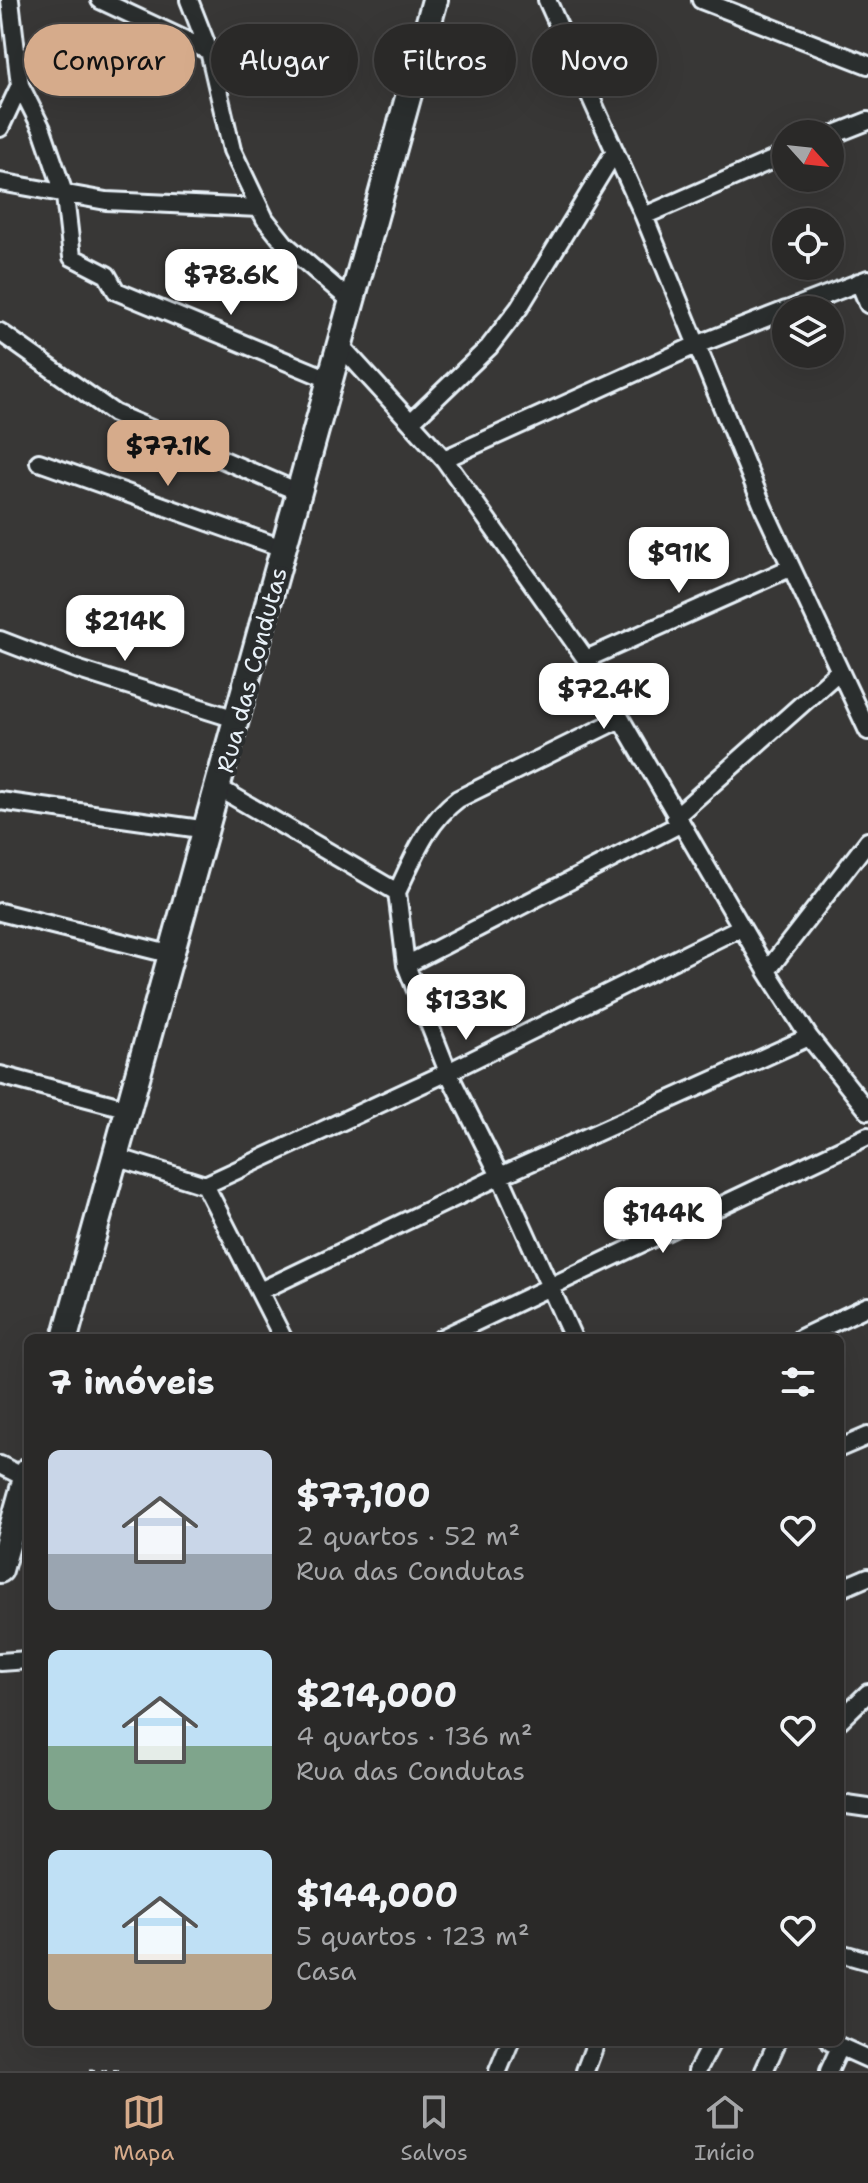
<!DOCTYPE html>
<html lang="pt">
<head>
<meta charset="utf-8">
<style>
  :root { --surface:#2a2928; --page:#363534; --text:#f1f3f6; --muted:#a5a6a8; --line:#464545; --accent:#d6ab8b }
  body { margin:0; font-family:"Shantell Sans",sans-serif; background:var(--page); color:var(--text); height:100vh; display:flex; flex-direction:column; font-size:30px; white-space:nowrap }
  * { box-sizing:border-box; margin:0 }
  p { font-size:26px; color:var(--muted) }
  .icon { flex:none; width:44px; height:44px; fill:none; stroke:currentColor; stroke-width:2; stroke-linecap:round; stroke-linejoin:round }
  .map { position:relative; flex:1; overflow:hidden }
  .drawer { position:absolute; left:24px; top:1334px; width:820px; height:712px; display:flex; flex-direction:column; background:var(--surface); border-radius:12px; box-shadow:0 8px 32px #0002,0 0 0 2px var(--line) }
  .drawer>* { flex:none }
  .hud { position:absolute; left:24px; top:24px; width:820px; height:72px; display:flex; gap:16px }
  .needle { width:52px; rotate:117deg }
  .buttons { position:absolute; left:772px; top:120px; display:grid; gap:16px }
  .buttons a { display:grid; place-items:center; width:72px; height:72px; border-radius:50%; background:var(--surface); box-shadow:0 8px 32px #0002,0 0 0 2px var(--line); font-size:40px }
  .price { position:absolute; translate:-50% -68px; padding:0 18px; border-radius:16px; background:#fff; color:#222; font-size:26px; line-height:52px; filter:drop-shadow(0 2px 4px #0008) }
  .price::after { content:''; position:absolute; left:50%; top:48px; width:24px; height:18px; margin-left:-12px; background:inherit; clip-path:polygon(0 0,100% 0,50% 100%) }
  .price.selected { background:var(--accent); color:#111 }
  ul { padding:0; list-style:none }
  li { display:flex; align-items:center; gap:24px; height:200px; padding:0 24px }
  li span { display:grid; place-items:center; flex:none; width:224px; height:160px; border-radius:12px; color:#555 }
  li>.icon { margin-inline-start:auto }
  span .icon { width:96px; height:96px; fill:#fffc; stroke-width:1 }
  li b { font-size:34px }
  h2 { display:flex; justify-content:space-between; align-items:center; height:96px; padding:0 24px; font-size:34px }
  .pill { padding:0 28px; border-radius:36px; background:var(--surface); box-shadow:0 8px 32px #0002,0 0 0 2px var(--line); font-size:28px; line-height:72px }
  .pill.selected { background:var(--accent); color:#111 }
  .tab-bar { display:flex; justify-content:space-around; align-items:center; height:112px; border-top:2px solid var(--line); background:var(--surface); font-size:22px; color:var(--muted) }
  .tab-bar a { display:grid; justify-items:center; gap:4px }
  .tab-bar .selected { color:var(--accent) }
  .map>svg:first-child { display:block }
  .lines { fill:none; stroke-linecap:round; stroke-linejoin:round }
  .street-casing { stroke:#e8f1f8; stroke-width:22 }
  .secondary-casing { stroke:#e8f1f8; stroke-width:30 }
  .path { stroke:#e8f1f8; stroke-width:3; stroke-dasharray:6 6; stroke-linecap:butt }
  .street { stroke:#2a2d2e; stroke-width:16 }
  .secondary { stroke:#2a2d2e; stroke-width:24 }
  .labels { text-anchor:middle; dominant-baseline:central; stroke-width:8; stroke-linejoin:round; paint-order:stroke }
  .street-label { font-size:24px; fill:#e8f1f8; stroke:#2a2d2e }
</style>
</head>
<body>
<div class="map">
<svg width="868" height="2071" viewBox="0 0 868 2071">
  <rect width="100%" height="100%" fill="#383736"/>
  <filter id="ink" filterUnits="userSpaceOnUse"><feTurbulence type="fractalNoise" baseFrequency=".0125" numOctaves="2"/><feDisplacementMap in="SourceGraphic" scale="16" xChannelSelector="R" yChannelSelector="G"/><feConvolveMatrix kernelMatrix="1 2 1 2 8 2 1 2 1" color-interpolation-filters="sRGB"/></filter>
  <g filter="url(#ink)">
    <g class="lines">
      <!-- street casing -->
      <g class="street-casing">
        <path id="street" d="M100,0l109,51
          M189,0l20,51 23,99 33,69 20,25 68,59
          M547,0l97,216 120,293 104,222
          M701,0l167,65
          M20,85l22,44 23,67 7,61 35,18 9,16 215,89
          M0,128l20,-43 -10,-85
          M830,136l38,-15
          M0,182l106,19 153,7
          M644,216l142,-62
          M859,282l9,22
          M787,310l81,-31
          M0,332l114,81 187,80
          M341,346l103,113 142,200 181,312 42,66 59,74
          M412,421l77,-74 30,-39 96,-157
          M444,459l250,-113 92,-36
          M39,462l246,87
          M0,640l73,28 166,52
          M586,659l204,-91
          M219,788l178,104 9,73 42,107 52,104 73,162
          M0,801l208,29
          M675,817l163,-145
          M397,892c17,-35 29,-69 61,-93l162,-80
          M0,912l173,43
          M406,965l274,-141
          M767,971l101,-130
          M0,1075l129,34
          M116,1157l89,28 78,153
          M205,1185l243,-113 293,-145
          M262,1290l238,-114 309,-139
          M442,1338l426,-202
          M801,1338l67,-32
          M840,1448l28,-12
          M0,1465l26,13
          M840,1589l28,-12
          M0,1662l28,-2
          M840,1720l28,-27
          M840,1804l28,4
          M840,1953l28,8
          M830,2042l38,17
          M498,2071l12,-29
          M585,2071l11,-29
          M697,2071l15,-29
          M764,2071l13,-29
          M829,2071l11,-24"/>
      </g>
      <!-- secondary casing -->
      <g class="secondary-casing">
        <path id="secondary" d="M65,1338l370,-1338
          M0,1570l28,-99"/>
      </g>
      <!-- path -->
      <path class="path" d="M89,2071h35"/>
      <!-- street -->
      <use href="#street" class="street"/>
      <!-- secondary -->
      <use href="#secondary" class="secondary"/>
    </g>
  </g>
  <g class="labels">
    <!-- street labels -->
    <g class="street-label">
      <text transform="translate(252 670) rotate(-75)">Rua das Condutas</text>
    </g>
  </g>
</svg>
<div class="buttons">
<a><svg class="needle" viewBox="-14 -14 28 28"><path d="M0-13l5 13h-10z" fill="#e53935"/><path d="M0 13l5-13h-10z" fill="#a5a6a8"/></svg></a>
<a><svg class="icon" aria-label="locate" viewBox="0 0 24 24"><circle cx="12" cy="12" r="6"/><path d="M12 2v4M12 18v4M2 12h4M18 12h4"/></svg></a>
<a><svg class="icon" aria-label="layers" viewBox="0 0 24 24"><path d="M12 4l9 5-9 5-9-5zM3 14l9 5 9-5"/></svg></a>
</div>
<b class="price" style="left:231px;top:317px">$78.6K</b>
<b class="price selected" style="left:168px;top:488px">$77.1K</b>
<b class="price" style="left:679px;top:595px">$91K</b>
<b class="price" style="left:125px;top:663px">$214K</b>
<b class="price" style="left:604px;top:731px">$72.4K</b>
<b class="price" style="left:466px;top:1042px">$133K</b>
<b class="price" style="left:663px;top:1255px">$144K</b>
<div class="hud">
<a class="pill selected">Comprar</a>
<a class="pill">Alugar</a>
<a class="pill">Filtros</a>
<a class="pill">Novo</a>
</div>
<section class="drawer">
<h2>7 imóveis<svg class="icon" aria-label="filters" viewBox="0 0 24 24"><path d="M4 7h16M4 17h16"/><circle cx="9" cy="7" r="2"/><circle cx="15" cy="17" r="2"/></svg></h2>
<ul>
<li><span style="background:linear-gradient(#c9d6e8 65%,#9aa5b1 0)"><svg class="icon" aria-label="home" viewBox="0 0 24 24"><path d="M3 11l9-7 9 7M6 9v11h12V9"/></svg></span><div><b>$77,100</b><p>2 quartos · 52 m²</p><p>Rua das Condutas</p></div><svg class="icon" aria-label="heart" viewBox="0 0 24 24"><path d="M12 20l-8-8c-3-5 5-10 8-4 3-6 11-1 8 4z"/></svg></li>
<li><span style="background:linear-gradient(#bfe0f5 60%,#7fa58c 0)"><svg class="icon" aria-label="home" viewBox="0 0 24 24"><path d="M3 11l9-7 9 7M6 9v11h12V9"/></svg></span><div><b>$214,000</b><p>4 quartos · 136 m²</p><p>Rua das Condutas</p></div><svg class="icon" aria-label="heart" viewBox="0 0 24 24"><path d="M12 20l-8-8c-3-5 5-10 8-4 3-6 11-1 8 4z"/></svg></li>
<li><span style="background:linear-gradient(#bfe0f5 65%,#b9a48a 0)"><svg class="icon" aria-label="home" viewBox="0 0 24 24"><path d="M3 11l9-7 9 7M6 9v11h12V9"/></svg></span><div><b>$144,000</b><p>5 quartos · 123 m²</p><p>Casa</p></div><svg class="icon" aria-label="heart" viewBox="0 0 24 24"><path d="M12 20l-8-8c-3-5 5-10 8-4 3-6 11-1 8 4z"/></svg></li>
</ul>
</section>
</div>
<nav class="tab-bar">
<a class="selected"><svg class="icon" aria-label="map" viewBox="0 0 24 24"><path d="M3 6l6-2 6 2 6-2v14l-6 2-6-2-6 2zM9 4v14M15 6v14"/></svg>Mapa</a>
<a><svg class="icon" aria-label="saved" viewBox="0 0 24 24"><path d="M7 4h10v16l-5-4-5 4z"/></svg>Salvos</a>
<a><svg class="icon" aria-label="home" viewBox="0 0 24 24"><path d="M3 11l9-7 9 7M6 9v11h12V9"/></svg>Início</a>
</nav>
</body>
</html>
